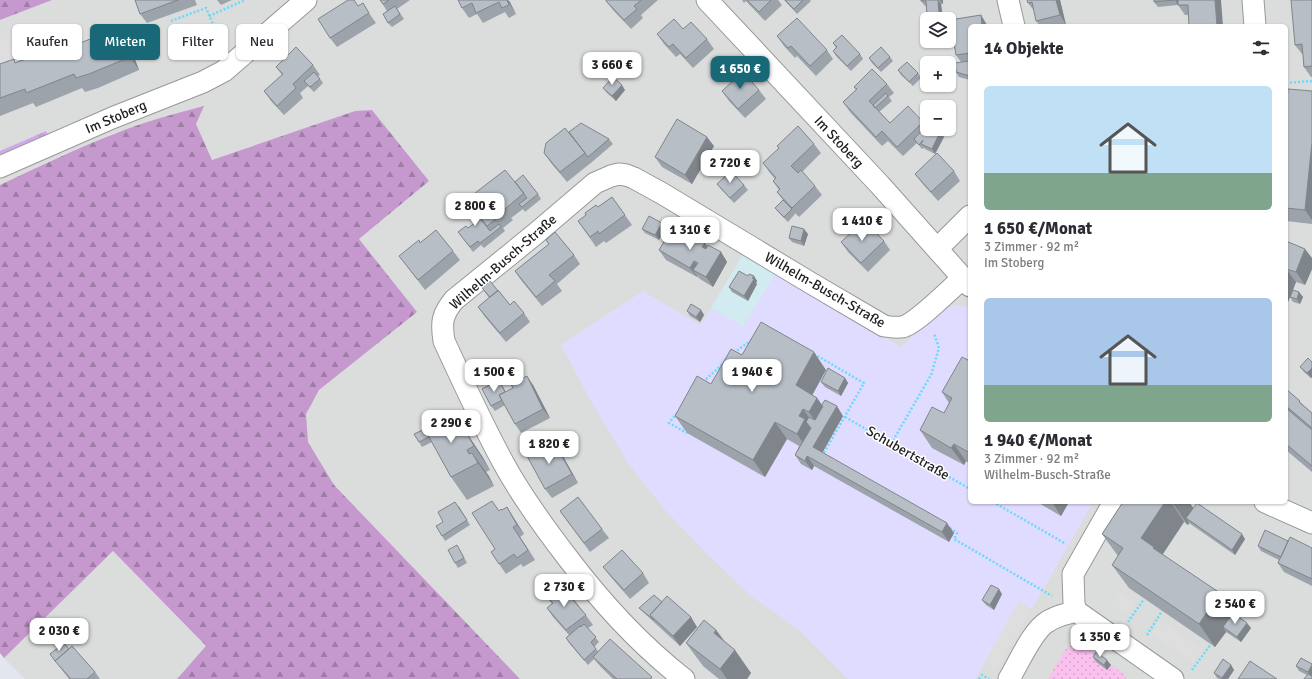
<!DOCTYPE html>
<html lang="de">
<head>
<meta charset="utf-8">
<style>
  :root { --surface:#fff; --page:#f2f2f3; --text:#2b2b33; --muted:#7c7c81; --accent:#186877 }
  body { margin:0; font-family:Signika,sans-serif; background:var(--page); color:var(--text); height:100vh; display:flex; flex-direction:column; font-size:15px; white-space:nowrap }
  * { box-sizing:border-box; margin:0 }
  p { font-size:13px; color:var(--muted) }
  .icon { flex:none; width:22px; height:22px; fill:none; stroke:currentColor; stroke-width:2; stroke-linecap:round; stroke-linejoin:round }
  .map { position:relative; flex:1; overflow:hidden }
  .side { position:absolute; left:968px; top:24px; width:320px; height:480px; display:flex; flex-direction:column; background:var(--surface); border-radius:6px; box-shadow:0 1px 3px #0004 }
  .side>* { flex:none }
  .guide { position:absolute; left:12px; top:24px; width:380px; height:36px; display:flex; gap:8px }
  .controls { position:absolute; left:920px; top:12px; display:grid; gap:8px }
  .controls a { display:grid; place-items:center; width:36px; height:36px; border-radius:6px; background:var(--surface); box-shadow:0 1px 3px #0004; font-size:20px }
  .price { position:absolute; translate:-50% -34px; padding:0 9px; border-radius:8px; background:#fff; color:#222; font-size:13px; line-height:26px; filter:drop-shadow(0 1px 2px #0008) }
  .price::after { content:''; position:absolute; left:50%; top:24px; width:12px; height:9px; margin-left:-6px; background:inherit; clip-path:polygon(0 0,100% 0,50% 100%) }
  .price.selected { background:var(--accent); color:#fff }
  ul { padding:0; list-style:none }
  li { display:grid; align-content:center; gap:8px; height:212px; padding:0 16px }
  li span { display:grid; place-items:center; height:124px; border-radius:6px; color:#555 }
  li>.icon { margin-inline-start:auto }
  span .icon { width:72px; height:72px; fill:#fffc; stroke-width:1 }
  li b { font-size:17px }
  h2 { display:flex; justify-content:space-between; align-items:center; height:48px; padding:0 16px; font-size:17px }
  .tag { padding:0 14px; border-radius:6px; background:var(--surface); box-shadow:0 1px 3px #0004; font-size:14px; line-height:36px }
  .tag.selected { background:var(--accent); color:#fff }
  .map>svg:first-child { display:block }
  .residential { fill:#dbdcdc; fill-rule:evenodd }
  .commercial { fill:#d2ebf0 }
  .education { fill:#e0dcff }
  .grass { fill:url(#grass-tufts) }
  .forest { fill:url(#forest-firs) }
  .park { fill:url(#park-dots) }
  .parking { fill:#dedede }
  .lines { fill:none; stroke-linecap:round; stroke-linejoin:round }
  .street-casing { stroke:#989898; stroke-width:23 }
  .path { stroke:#69dafb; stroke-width:2.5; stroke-dasharray:2 2; stroke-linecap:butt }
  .street { stroke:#fff; stroke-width:21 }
  .wall { fill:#9da3aa }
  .shaded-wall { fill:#80858b }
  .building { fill:#b7bec6; stroke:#80858b }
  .labels { text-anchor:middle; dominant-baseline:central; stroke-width:3; stroke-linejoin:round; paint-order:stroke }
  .street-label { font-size:14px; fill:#1e1e1e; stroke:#fff }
</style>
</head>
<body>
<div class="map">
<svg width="1312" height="679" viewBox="0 0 1312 679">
  <defs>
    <pattern id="grass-tufts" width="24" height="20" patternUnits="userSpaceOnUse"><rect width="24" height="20" fill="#d1a9ea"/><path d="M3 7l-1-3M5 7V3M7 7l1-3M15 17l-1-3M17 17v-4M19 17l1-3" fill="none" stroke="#b391c8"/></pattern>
    <pattern id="forest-firs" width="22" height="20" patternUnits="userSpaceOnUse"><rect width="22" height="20" fill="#c598ce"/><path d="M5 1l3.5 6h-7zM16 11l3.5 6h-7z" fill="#9f7ba7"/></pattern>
    <pattern id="park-dots" width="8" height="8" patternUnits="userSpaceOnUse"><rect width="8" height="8" fill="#fac0ee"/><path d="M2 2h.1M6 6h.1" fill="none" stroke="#d6a5cc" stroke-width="1.8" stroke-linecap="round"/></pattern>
  </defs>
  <rect width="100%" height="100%" fill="#e3e6ef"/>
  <!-- residential -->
  <path class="residential" d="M52,0h1260v679h-792l-186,-194 -26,-43 -2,-28 13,-24 98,-78 -58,-73 70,-58 -57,-71 -17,1 -143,49 -16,-36 8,-18 -90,27 -56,24 -58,28v-165zM927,19h22v22h-22zM970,26h316v476h-316zM927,63h22v22h-22zM927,107h22v22h-22z
    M113,551l93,96 -29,32h-152l-21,-21z"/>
  <!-- commercial -->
  <path class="commercial" d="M743,254l33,19 -33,54 -32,-19z"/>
  <!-- education -->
  <path class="education" d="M776,273l125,74 39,-36 5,-3 13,-3 12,3v194h123l-61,107 -13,-7 -44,77h-127l-48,-48 -49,-35 -44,-42 -42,-44 -37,-47 -35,-58 -32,-60 82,-54 57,34 11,-17 32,19z"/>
  <!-- grass -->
  <path class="grass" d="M46,131l2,4 -48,20v-4z"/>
  <!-- forest -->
  <path class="forest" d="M0,0h52l-52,20z
    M204,106l-8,18 16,36 143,-49 17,-1 57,71 -70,58 58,73 -98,78 -13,24 2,28 26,43 186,194h-343l29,-33 -93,-95 -109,107 -4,-5v-468c38,-18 75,-36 114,-51 29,-12 60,-20 90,-28z"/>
  <!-- park -->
  <path class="park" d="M1074,644c9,-1 18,8 26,13l-3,5 10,7 4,-4 14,10 1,4h-78l18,-30z"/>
  <!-- parking -->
  <path class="parking" d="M6,30l10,34 -16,5v-37z
    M1120,593l15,10 -9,13 -15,-10z
    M1019,601l13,8 -36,61 -12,-7z
    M1160,620l42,29 -8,13 -43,-28z"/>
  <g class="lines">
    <!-- street casing -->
    <g class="street-casing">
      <path id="street" d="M707,0l173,185 90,101
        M1008,0l6,26
        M1253,0l2,26
        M0,167l112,-49 91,-36 21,-11 82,-71
        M937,249l33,-33
        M1265,502l47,21
        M1076,611l-2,-7 -1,-30 41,-72
        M1076,611l97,68
        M684,679c-45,-35 -83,-77 -117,-122 -23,-30 -45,-60 -63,-93 -22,-40 -41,-82 -60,-123 -3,-19 -2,-26 10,-41l80,-65 61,-52 16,-7 8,-2 7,1 8,3 29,16 146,88 75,44c6,1 12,2 18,1 14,-3 48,-38 61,-49
        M1009,679c9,-15 24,-49 38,-57 8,-6 20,-8 29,-11"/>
    </g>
    <!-- path -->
    <path class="path" d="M209,16l36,-16
      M171,21l35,-13 16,37
      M1286,83l26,-2
      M734,353l20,-15
      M814,354l50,29 -42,73
      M703,382l23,-21
      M677,413l-8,10 18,10
      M845,417l125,72
      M891,444l40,-69 8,-27 -5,-15
      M993,502l73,42
      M950,528l7,5 -3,6 98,57
      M1128,622l16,-23
      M1147,635l15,-24
      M1192,670l19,-26
      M979,679l3,-4 7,4"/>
    <!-- street -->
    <use href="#street" class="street"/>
  </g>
  <!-- wall -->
  <path class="wall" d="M135,0h60l2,5 -50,18 -7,-9z
    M217,0h15l-11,5z
    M380,0h30l-13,9 7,10 -12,8 -4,-4 -1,-12z
    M458,0h50l8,14 -7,4 -4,-6 -22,11 -6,-9 -8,4 -7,-10z
    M606,0h52l-17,15 2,3 -12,11 -18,-19 -7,-9z
    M742,0h36l4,5 -17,16 -19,-20 -2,2z
    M784,0h26l1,1 -14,13z
    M921,0h22v4h-2l2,15h-13l-3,-4 -1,-9h-1l-4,-5z
    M1027,0h33l6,25 -4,1h-22l-4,-5 -1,-9 -7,-9z
    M1178,0v5l-20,2 -4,-5z
    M1221,0l-32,15h-4l-7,-10z
    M1312,0v77h-1l-7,-10 -1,-13h-1l-7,-9z
    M358,6l11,7 7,10 -39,24 -7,-9z
    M981,15l6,11h-17v54l-11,-3 -3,-5 -1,-9 6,-1 -5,-7 -6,-35z
    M657,34l50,5 7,10 -21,19 -13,-14 -4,3 -12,-13z
    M777,36l50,14 6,9 -17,17 -19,-20 -2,2 -11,-12z
    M128,41l11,29 -41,18 -13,4 -3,-4 -46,19 -3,-4 -33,13v-52l16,-1 50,-15z
    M833,43l27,11 3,5 -12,12 -15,-15 -3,-5 3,-3z
    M890,57l3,4 -12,11 -9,-9 -3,-5z
    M313,65l7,10 -2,1 5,7 -9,9 -6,-6 -8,7 3,5 -19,17 -13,-14 -7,-10 18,-16 -6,-8z
    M898,70l20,3 3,5 -8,8 -12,-11z
    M887,84l7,9 -5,4 3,4 -13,11 11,11 33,-1 3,4 14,6 4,5 -9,17 -10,-5 -1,-1 -2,1 -5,-6 -14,13 -15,-15 -6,5 -32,-34 -7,-10 13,-12 -2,-3z
    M603,88l22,2 -9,11 -9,-8z
    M759,90l7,9 -21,19 -16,-17 -7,-10z
    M1312,91v133l-26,-3v-114z
    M569,132l40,7 4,5 -21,18 -25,20 -16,-19 -7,-10z
    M814,144l7,9 -19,19 13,14 7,9 -23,22 -4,-4v1l-7,8 -10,-10 -3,-4 8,-8 -6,-8 2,-2 -6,-9 2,-2 -5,-6 -7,-10 16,-14 -2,-3z
    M714,146l-22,38 -30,-17 -7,-10z
    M954,171l6,10 -22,20 -16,-18 -7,-9z
    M515,182l23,12 3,5 -16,13 -2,-3 -12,9 2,2 -10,8 2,3 -21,17 -3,-3 -8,7 -15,-20 10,-4 7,-5 -15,-20 10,-6z
    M717,184l27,1 4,5 -14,13 -13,-14z
    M612,197l20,28 -26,18 -2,-2 -8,6 -18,-26z
    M665,228l-6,12 -14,-7 -3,-4z
    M808,234l-4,12 -12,-4 -3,-4z
    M546,240l28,15 6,9 -23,20 5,7 -20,15 -21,-26 -6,-9 34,-27z
    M884,241l6,9 -22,22 -20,-20 -7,-10z
    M1286,241l26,17v11l-7,16 -9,-3 -3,8 6,2 4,5 -3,7 -7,-2 -3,-5 -4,10z
    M420,243l33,8 7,9 -35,30 -26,-34z
    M707,246l14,6 6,10 -14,25 -13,-8 -3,-3v1l-31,-17 -7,-10z
    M748,276h6l3,5 -1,2 1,1 -9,17 -16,-9 -3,-5z
    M482,288l16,3 12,14 14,8 6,9 -24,20 -21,-25 -7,-10 11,-9z
    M701,310l3,5 -4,7 -10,-6 -3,-5z
    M742,355l84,15 -14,25 5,3 5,7 21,11 -21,37 132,80 -5,9 -135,-76 -2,4 -11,-6 -6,-9 4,-9 -12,-7 -22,38 -78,-44 -12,-17 36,-32z
    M970,361v103l-4,-3 -2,4 -32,-17 -12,-18 24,-17 5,-10 -7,-11z
    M1312,362v15l-1,1 -7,-6 -4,-5z
    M845,378l3,5 -7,13 -16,-9 -4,-5z
    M502,385l4,7 27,-7 17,33 -29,15 -6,-9 -10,-19 -10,6 -4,-5z
    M1286,389l26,24v17l-26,-22z
    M1286,408l26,22v42l-26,-22z
    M466,432l16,24 8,14 -4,2 8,14 -27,14 -16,-23 -19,-35 -10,5 -8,-13h49z
    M541,442l3,5 16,4 18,32 -26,15 -7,-9z
    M1037,502h32l-8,14z
    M1123,502h66l4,6 52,31 -10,16 -46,-32 -1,2 -4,-3 -22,32 89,74 -10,14 -15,-10 -11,15 -86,-59 -17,-23 6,-9 -16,-22z
    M459,506l11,19 -25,16 -3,-5 1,-14z
    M507,507l17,27 -4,3 15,23 -12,7 -2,-3 -15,10 -7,-10 -4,-15 4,-38 3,-1z
    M560,511l42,18 7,9 -19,14z
    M1288,541l24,7v38l-28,-14 -6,-9 1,-3 -18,-9 -3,-5z
    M460,550l7,13 -9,5 -3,-5z
    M603,567l40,6 6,10 -19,16 -20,-23z
    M568,591l25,34 -5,3 11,14 -5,5 4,4 55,28h-40l-13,-13 -6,-7 -6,6 -19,-22 -3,-5 3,-3 -16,-18 -6,-9 5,-4 -6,-8z
    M1002,594l-8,16 -8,-5 -4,-5z
    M662,602l35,25 -17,19 -37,-34 -4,-4z
    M716,630l10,13 25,30 -4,6h-28l-16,-13 -17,-23z
    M69,649l26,23 5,7h-31l-7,-9 -12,-16z
    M1093,657l18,8 -4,5 -11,-8z
    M1301,658l11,21 -5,-4 -8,-4 -3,-5z
    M1231,665l3,5 -6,9h-9l-2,-1 -3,-5z"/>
  <!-- shaded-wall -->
  <path class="shaded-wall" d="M507,0h1l2,2 6,12z
    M938,0l3,4 2,15 -4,-5z
    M940,0h3v4z
    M1056,0h4l6,25 -6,-10z
    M1175,0h3v5z
    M1215,0h6l2,26h-6z
    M981,15l6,10v1h-5z
    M118,28l10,13 11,29 -9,-13z
    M622,85l3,5 -9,11 -4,-5z
    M940,132l4,5 -9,17 -3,-5z
    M707,137l7,9 -22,38 -7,-9z
    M1312,142v78l-7,-10z
    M662,223l3,5 -6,12 -4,-5z
    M804,229l4,5 -4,12 -3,-5z
    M705,243l6,9 -9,-5z
    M1305,249l7,9v11l-7,16 -9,-13z
    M721,252l6,10 -14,25 -7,-10z
    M694,261l7,9h-8l4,6v1l-7,-9z
    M1286,269l10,13 -10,25z
    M754,276l3,5 -1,2 1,1 -9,17 -4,-5z
    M1299,292l4,5 -3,7 -3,-5z
    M701,310l3,5 -4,7 -4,-5z
    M814,352l12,18 -18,33 -12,-18z
    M1312,368v9l-1,1 -4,-5z
    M527,376l6,9 17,33 -7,-9z
    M845,378l3,5 -7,13 -3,-5z
    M817,398l12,17 -8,15 -12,-18z
    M837,406l6,10 -23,41 -7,-10z
    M803,409l13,18 -7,25 -12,-18 2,-18z
    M447,411l16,24 -3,1z
    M775,422l12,17 -22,38 -12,-17z
    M466,432l16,24 8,14 -16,-24z
    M553,441l7,10 18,32 -6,-9z
    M954,444l12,17 -2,4 -13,-17z
    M472,453l17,23 5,10 -16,-23z
    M807,456l7,10 -2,4 -7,-9z
    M1052,502h17l-8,14z
    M1165,502h6l13,20 -23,35 -20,-19z
    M1172,502h17l8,11 -11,5 3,5 -1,2z
    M507,507l6,10 11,17 -7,-9z
    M947,523l7,10 -5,9 -7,-10z
    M513,527l7,10 15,23 -7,-10z
    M1242,534l3,5 -10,16 -3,-5z
    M999,589l3,5 -8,16 -4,-5z
    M1220,593l16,24 -13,10 3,5 -11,15 -16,-23z
    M691,617l6,10 -17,19 -7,-10z
    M1247,623l4,5 -10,14 -4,-5z
    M716,630l17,23 2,-3 16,23 -4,6h-20l-7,-10 -6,-36z
    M1107,660l4,5 -4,5 -3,-5z
    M1231,665l3,5 -6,9h-6v-1z
    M1312,665v11l-1,1 -3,-5z"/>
  <!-- building -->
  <path class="building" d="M135,0h43l-38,14z
    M348,0h6l4,6 5,-3 6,10 -39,25 -12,-19z
    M380,0h9l-6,4z
    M458,0h49l2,5 -7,3 -3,-6 -23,11 -4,-10 -10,5z
    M606,0h35l-7,6 3,3 -13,11 -18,-19z
    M747,0h24l-12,12z
    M785,0h18l-9,9z
    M921,0h17l1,14 -12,1 -1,-14h-5z
    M1027,0h29l4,15 -24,6 -4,-19 -4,1z
    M1154,0h21l-21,2z
    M1178,0h37l2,26h-28l-1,-21h-10z
    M1291,0h21v66l-8,1 -2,-23 -7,1z
    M395,6l5,8 -12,9 -5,-9z
    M981,15l1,11h-12v27l-14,2 -6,-35z
    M797,18l30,32 -17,16 -19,-20 -3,2 -11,-12z
    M674,19l9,10 8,-7 16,17 -21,19 -13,-14 -4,3 -12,-13z
    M118,28l12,29 -41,17 -13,4 -2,-4 -48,19 -1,-4 -25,9v-34l14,-5 1,4 48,-18 2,4z
    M842,35l18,19 -13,12 -14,-15 4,-4 -4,-4z
    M296,47l17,18 -20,19 3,4 -19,18 -13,-15 19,-17 -7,-7z
    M881,47l9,10 -12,11 -9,-10z
    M970,61v15l-14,-4 -1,-9z
    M907,62l11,11 -9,9 -11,-12z
    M872,69l15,15 -18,17 21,22 18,-17 15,16 -26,25 -15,-16 -6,6 -33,-35 14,-13 -3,-2z
    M314,72l6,7 -10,8 -6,-6z
    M743,72l16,18 -21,19 -16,-18z
    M613,77l9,8 -10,11 -9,-8z
    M1288,89l24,2v51l-7,68 -19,-2v-101z
    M886,93l2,3 -13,12 -2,-3z
    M677,119l30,18 -22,38 -30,-18z
    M581,123l28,16 -21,18 -19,-25z
    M926,125l1,1v3h7l6,3 -8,17 -11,-5 2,-4 -4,5 -5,-6 12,-13z
    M798,126l16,18 -23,22 7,7 3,-3 14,16 -23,22 -15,-16 3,-3 -7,-8 3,-3 -13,-15 16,-15 -2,-2z
    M565,128l20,25 -25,19 -16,-19 2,-10z
    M937,153l17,18 -23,21 -16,-18z
    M505,170l19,23 -19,16 1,2 -19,15 -21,-26z
    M731,171l13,14 -14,13 -13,-14z
    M523,175l15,19 -16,13 -3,-3 8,-6 -12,-16z
    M469,195l1,2 -4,3 24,31 9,-7 2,3 -21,16 -2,-2 -8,6 -12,-15 8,-6 2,2 7,-5 -15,-20z
    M612,197l13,18 -26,19 -1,-3 -8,6 -12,-16 8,-6 -1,-2 11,-8 2,2z
    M783,200l9,9 -8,8 -9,-9z
    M649,216l13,7 -7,12 -13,-6z
    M864,221l20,20 -23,22 -20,-21z
    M674,225l31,18 -3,4 4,2 2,-4 13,7 -15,25 -13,-7 5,-7 -4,-2 -4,7 -31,-18z
    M792,226l12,3 -3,12 -12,-3z
    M436,230l17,21 -35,29 -19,-24 20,-16 1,3z
    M555,232l19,23 -25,20 6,6 -19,16 -21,-26 34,-27 -3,-4z
    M1286,241l19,8 -9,23 -10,-3z
    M739,271l9,5 1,-2 5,2 -2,2 2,1 -10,17 -15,-9z
    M490,281l8,10 -8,6 -8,-9z
    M498,290l12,15 4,-4 10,12 -24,20 -22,-26z
    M1293,290l6,2 -2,7 -7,-2z
    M691,304l10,6 -5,7 -9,-6z
    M761,322l53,30 -18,33 21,13 -8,14 -6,-3 -4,7 6,3 -8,15 -22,-12 -22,38 -78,-44 22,-40 14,8 20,-35 11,6z
    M962,357l8,4v92l-16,-9 -3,4 -31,-18 12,-23 12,6 8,-15 -10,-6z
    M1308,358l4,4v6l-5,5 -7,-6z
    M828,368l17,10 -7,13 -17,-9z
    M527,376l16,33 -28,15 -16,-29 14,-7 -2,-4z
    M499,380l6,12 -6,3 3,5 -11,6 -9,-17z
    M1286,389l14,12 -1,1 13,11v15l-26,-22z
    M825,400l12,6 -24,41 134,76 -5,9 -135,-76 -2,5 -10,-6 16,-27 -5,-6 3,-5 6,3 8,-14h-2z
    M1286,408l26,22v36l-26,-22z
    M447,411l13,25 6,-4 8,14 -7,4 2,4 3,-1 6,10 -27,14 -28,-51z
    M425,429l4,8 -10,5 -5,-8z
    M553,441l19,33 -27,15 -18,-33z
    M541,442l3,5 -16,9 -3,-5z
    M578,497l24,32 -18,14 -24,-32z
    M492,501l7,10 2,-2 1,1 5,-3 10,18 -4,2 15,23 -11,8 -3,-4 -15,10 -8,-12 4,-3 -23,-36z
    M455,502l12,18 -25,16 -6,-10 7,-4 -5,-10z
    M1123,502h42l-24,36 13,9 -1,1 67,45 -21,31 -87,-59 11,-17 -21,-14z
    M1197,503l45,31 -10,16 -46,-32z
    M1265,530l23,11 -7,16 -23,-11z
    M1290,537l22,11v31l-34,-16z
    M457,545l7,13 -9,5 -7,-13z
    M622,550l21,23 -19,17 -21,-23z
    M561,584l7,7 -2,1 20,23 -20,15 -19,-22 6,-5 -7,-7z
    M991,585l8,4 -9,16 -8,-5z
    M654,595l8,7 -12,13 4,5 -15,-12z
    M667,596l24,21 -18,19 -23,-21z
    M1233,613l14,10 -10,14 -14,-10z
    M704,620l12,10 -2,3 21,17 -15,19 -34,-26z
    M584,624l12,13 -5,5 5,7 -12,11 -18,-22 14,-12 1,1z
    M610,639l42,38 -2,2h-33l-24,-22z
    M64,643l5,6 -14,12 -5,-7z
    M72,646l23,26 -8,7h-16l-16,-18z
    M1096,652l11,8 -3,5 -11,-8z
    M1301,658l11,6v1l-4,7 -12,-6z
    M1223,659l8,6 -9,13 -8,-5z
    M1250,661l27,18h-39z
    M1308,674l4,2v3h-8z"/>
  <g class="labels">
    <!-- street labels -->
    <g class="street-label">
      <text transform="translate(116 117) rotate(-23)">Im Stoberg</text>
      <text transform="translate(839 142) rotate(47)">Im Stoberg</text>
      <text transform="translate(503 262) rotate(-41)">Wilhelm-Busch-Straße</text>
      <text transform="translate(825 290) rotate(30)">Wilhelm-Busch-Straße</text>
      <text transform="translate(908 453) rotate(30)">Schubertstraße</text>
    </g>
  </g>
</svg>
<div class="controls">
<a><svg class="icon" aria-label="layers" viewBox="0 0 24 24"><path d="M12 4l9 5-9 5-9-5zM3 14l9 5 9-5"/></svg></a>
<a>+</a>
<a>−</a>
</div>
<b class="price" style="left:612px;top:86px">3 660 €</b>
<b class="price selected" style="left:740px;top:90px">1 650 €</b>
<b class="price" style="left:730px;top:184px">2 720 €</b>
<b class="price" style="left:475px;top:227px">2 800 €</b>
<b class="price" style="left:862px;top:242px">1 410 €</b>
<b class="price" style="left:690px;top:251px">1 310 €</b>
<b class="price" style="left:494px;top:393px">1 500 €</b>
<b class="price" style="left:752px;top:393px">1 940 €</b>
<b class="price" style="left:451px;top:444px">2 290 €</b>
<b class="price" style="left:549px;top:465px">1 820 €</b>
<b class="price" style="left:564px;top:608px">2 730 €</b>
<b class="price" style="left:1235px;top:625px">2 540 €</b>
<b class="price" style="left:59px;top:652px">2 030 €</b>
<b class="price" style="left:1100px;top:658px">1 350 €</b>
<div class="guide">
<a class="tag">Kaufen</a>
<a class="tag selected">Mieten</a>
<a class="tag">Filter</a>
<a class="tag">Neu</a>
</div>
<section class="side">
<h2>14 Objekte<svg class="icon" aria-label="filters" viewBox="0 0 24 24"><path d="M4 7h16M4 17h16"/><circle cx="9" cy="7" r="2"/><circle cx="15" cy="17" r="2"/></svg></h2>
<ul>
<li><span style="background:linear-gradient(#bfe0f5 70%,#7fa58c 0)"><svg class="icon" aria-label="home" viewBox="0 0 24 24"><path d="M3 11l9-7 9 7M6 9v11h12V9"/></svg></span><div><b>1 650 €/Monat</b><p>3 Zimmer · 92 m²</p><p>Im Stoberg</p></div></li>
<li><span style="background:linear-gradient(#a9c7e8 70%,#7fa58c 0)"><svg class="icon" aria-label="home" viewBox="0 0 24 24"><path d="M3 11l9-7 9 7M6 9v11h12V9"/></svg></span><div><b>1 940 €/Monat</b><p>3 Zimmer · 92 m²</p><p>Wilhelm-Busch-Straße</p></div></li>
</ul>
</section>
</div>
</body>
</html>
